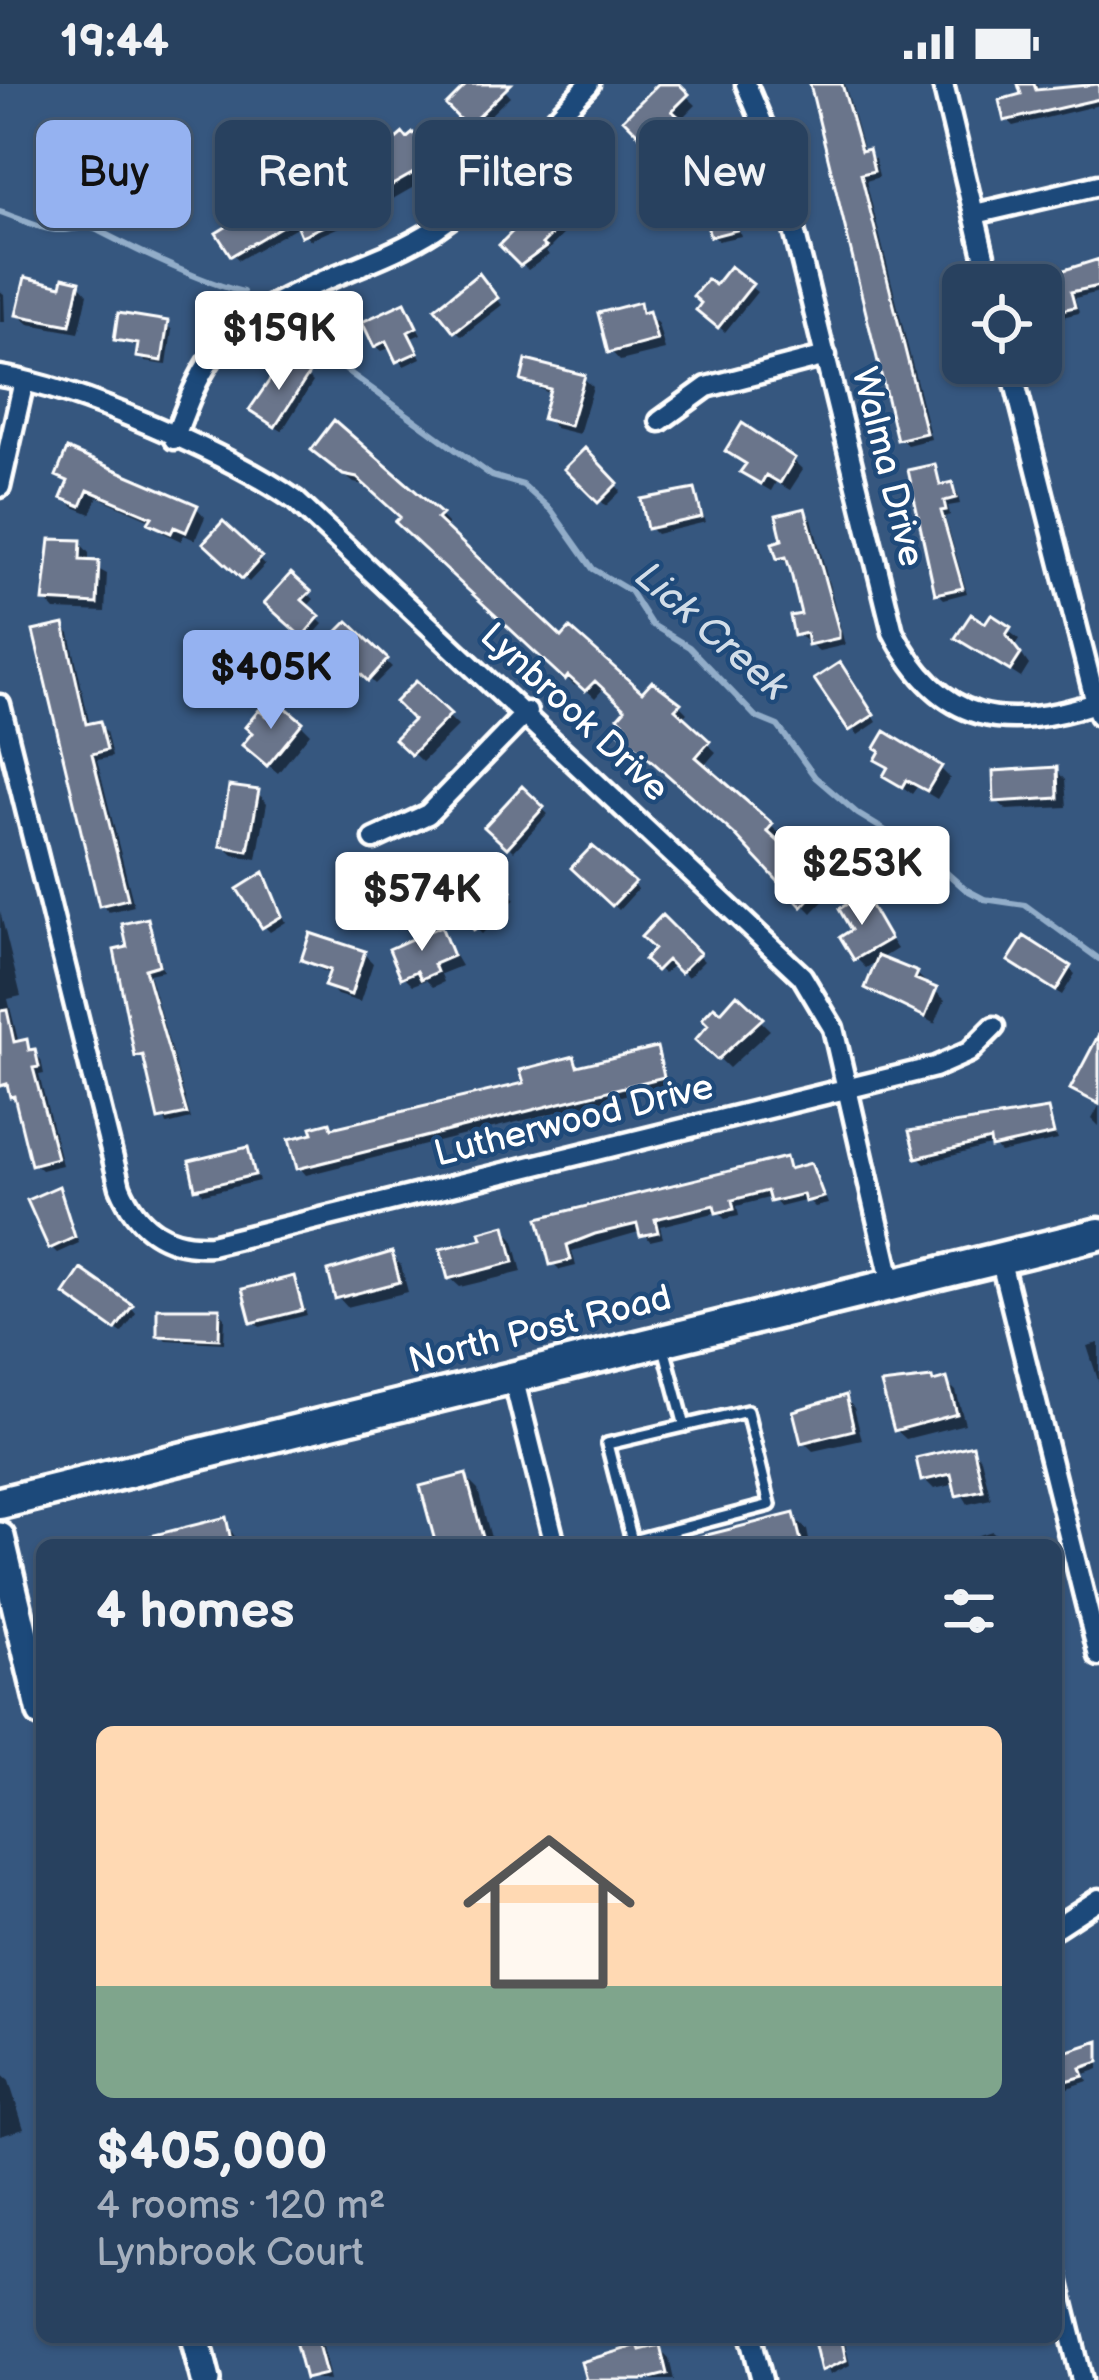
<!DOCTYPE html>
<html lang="en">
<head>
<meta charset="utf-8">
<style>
  :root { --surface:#28415f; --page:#304865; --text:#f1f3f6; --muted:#a5afbd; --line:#445a74; --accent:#95b2f1 }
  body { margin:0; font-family:"Balsamiq Sans",sans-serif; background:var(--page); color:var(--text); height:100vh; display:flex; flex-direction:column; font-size:45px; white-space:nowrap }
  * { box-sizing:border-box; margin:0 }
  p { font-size:39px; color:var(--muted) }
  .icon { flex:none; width:66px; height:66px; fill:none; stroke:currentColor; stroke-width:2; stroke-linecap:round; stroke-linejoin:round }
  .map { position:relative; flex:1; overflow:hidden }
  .panel { position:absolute; left:36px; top:1455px; width:1026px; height:804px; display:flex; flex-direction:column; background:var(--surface); border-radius:18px; box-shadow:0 3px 9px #0004,0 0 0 3px var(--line) }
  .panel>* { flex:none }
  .hud { position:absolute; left:36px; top:36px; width:1029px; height:108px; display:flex; gap:24px }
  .buttons { position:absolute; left:942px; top:180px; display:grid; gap:24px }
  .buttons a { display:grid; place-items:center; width:120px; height:120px; border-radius:18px; background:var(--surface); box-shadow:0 3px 9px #0004,0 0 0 3px var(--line); font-size:60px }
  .price { position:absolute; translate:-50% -102px; padding:0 27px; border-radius:12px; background:#fff; color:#222; font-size:39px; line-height:78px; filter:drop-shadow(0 3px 6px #0008) }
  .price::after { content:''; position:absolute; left:50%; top:72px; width:36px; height:27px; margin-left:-18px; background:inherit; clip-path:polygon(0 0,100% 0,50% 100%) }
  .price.on { background:var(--accent); color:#111 }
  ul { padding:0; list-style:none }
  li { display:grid; align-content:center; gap:24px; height:636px; padding:0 60px }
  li+li { border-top:3px solid var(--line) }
  li span { display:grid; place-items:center; height:372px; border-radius:18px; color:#555 }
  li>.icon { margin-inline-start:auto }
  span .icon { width:216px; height:216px; fill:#fffc; stroke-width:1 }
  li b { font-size:51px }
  h2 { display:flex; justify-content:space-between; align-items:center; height:144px; padding:0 60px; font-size:51px }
  .tag { padding:0 42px; border-radius:18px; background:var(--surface); box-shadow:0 3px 9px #0004,0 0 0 3px var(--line); font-size:42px; line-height:108px }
  .tag.on { background:var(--accent); color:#111 }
  .status { display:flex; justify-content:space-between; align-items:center; height:84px; padding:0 60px; background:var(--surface); direction:ltr }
  .status svg { height:33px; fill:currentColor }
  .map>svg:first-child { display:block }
  .shadow { fill:#0007 }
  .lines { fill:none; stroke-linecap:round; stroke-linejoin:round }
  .stream { stroke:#92adc9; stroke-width:6 }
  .building { fill:#6b748b; stroke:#fff; stroke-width:3 }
  .lane-casing { stroke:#fff; stroke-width:18 }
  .street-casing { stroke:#fff; stroke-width:27 }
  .secondary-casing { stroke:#fff; stroke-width:36 }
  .primary-casing { stroke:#fff; stroke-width:39 }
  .lane { stroke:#1f4a7a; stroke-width:9 }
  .street { stroke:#1f4a7a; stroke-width:18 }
  .secondary { stroke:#1f4a7a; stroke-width:27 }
  .primary { stroke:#1f4a7a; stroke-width:30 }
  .labels { text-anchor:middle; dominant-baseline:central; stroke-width:9; stroke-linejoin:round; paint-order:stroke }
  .street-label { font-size:36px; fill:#fff; stroke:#1f4a7a }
  .water-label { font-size:39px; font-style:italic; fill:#d2dde8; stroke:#1f4a7a }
</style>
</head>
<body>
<div class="status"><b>19:44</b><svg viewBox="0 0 49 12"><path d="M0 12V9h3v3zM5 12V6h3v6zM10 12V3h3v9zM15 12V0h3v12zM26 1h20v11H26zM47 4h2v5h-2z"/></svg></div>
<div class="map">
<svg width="1099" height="2296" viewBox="0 0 1099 2296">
  <rect width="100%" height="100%" fill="#36577f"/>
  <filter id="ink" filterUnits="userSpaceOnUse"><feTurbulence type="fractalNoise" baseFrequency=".00833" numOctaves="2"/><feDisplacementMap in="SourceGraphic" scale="24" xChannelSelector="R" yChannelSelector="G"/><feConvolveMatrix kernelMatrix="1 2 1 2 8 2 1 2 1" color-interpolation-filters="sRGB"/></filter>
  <g filter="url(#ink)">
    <!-- shadow -->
    <path class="shadow" d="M471,0h28l11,12 -35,34 -25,-25z
      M659,0h15l22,21 -17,17 7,7 -13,13 -7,-7 -11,11 -28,-27z
      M812,0h33l19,69 11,6 4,18 -13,4 65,258 -24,6 -7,-7z
      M1021,0h16l2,8 60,-8v21l-86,21 -6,-6 17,-23z
      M403,52l4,5 6,-4 27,35 -49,28 -9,-10 2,-41z
      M592,72l24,25 -70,71 3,3 -21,15 -25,-25z
      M724,100l17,52 -23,5 -5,-6z
      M339,102l18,33 -47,21 -10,-15 -61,35 -6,-6 31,-34z
      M1099,176v32l-24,6 4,15 -17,4 -13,-39z
      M730,186l27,22 -32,40 -20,-17z
      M484,199l18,22 -40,31 -6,-6z
      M79,200l9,10 -9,39 -50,-9 -10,-9z
      M0,207l4,3 1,28h-5z
      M639,221l19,19 7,26 -45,11 -9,-10z
      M408,226l13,24 -9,4 9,20 -17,8 -12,-19 -10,4 -6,-5z
      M166,240l6,6 -5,35 -22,-3 -4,-14 -24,-9z
      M307,292l6,6 -31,49 -24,-15z
      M583,294l10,9 -14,47 -24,-6 -9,-10 6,-23 -28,-15z
      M728,367l65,9 10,10 -13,20 -14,-8 -5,9 -17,-10 -10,-9 4,-6z
      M585,369l36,38 -15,15 -37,-37z
      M323,374l117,58 8,8 -5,5 119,112 80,55 37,9 8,8 -6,6 35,33 -13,15 68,59 9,8 -7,7 57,53 -18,19 -183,-189v-15l-24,-22 -10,11 -17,-16 -3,4 -168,-156 -3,-13 -35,-31 -15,-3z
      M934,383l9,20 14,5 3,12 -12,2 2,9 -5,2 22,76 -23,6 -6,-6z
      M59,391l137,32 9,10 -10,23 -11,-5 -3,6 -19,-9 -9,-11 -55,-24 -7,17 -17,-7 -10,-9 5,-13z
      M694,408l12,30 -50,12 -6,-6z
      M804,427l8,8 33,126 -26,6 -22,-17 7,-18 -13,-51 -12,-7z
      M224,441l41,40 -16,17 -42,-39z
      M80,459l9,10v11l18,10 -2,38 -50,-2 -9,-10z
      M291,494l23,21 -8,9 17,16 -14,16 -41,-37z
      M992,534l27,21 -4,6 14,20 -8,13 -62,-40 27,-11z
      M348,541l44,42 -17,17 -44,-42z
      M63,543l7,7 20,92 9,-2 7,7 6,26 -15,3 37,146 -25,6 -7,-7z
      M845,587l32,51 -19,13 -39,-55z
      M416,601l42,41 -36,36 -24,-23 19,-19z
      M267,636l34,4 9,9 -32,40 -23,-19z
      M878,675l62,9 10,10 -13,21 -20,-12 -5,7 -25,-19 3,-5z
      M1056,686l9,10 2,27 -60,3 -10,-9z
      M522,706l26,24 -34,37 -26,-24z
      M258,709l9,10 -10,56 -24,-4 -10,-10z
      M592,766l46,39 -19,21 -44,-42z
      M263,791l23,47 -16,10 -6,-6z
      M490,791l25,24 -33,35 -26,-25z
      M863,814l34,51 -31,19 -10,-10 -1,-27z
      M0,827l21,85 -13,3 11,45 7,-1 15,17 3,14 -5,1 23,90 -21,5 -7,-7 -15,-61 -19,-25z
      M662,836l42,41 -16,16 -14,-14 -10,11 -16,-14 10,-11z
      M147,837l16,50 -14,3 42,145 -24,6 -20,-65 -9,-5 -7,-105z
      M440,846l21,36 -20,8 3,8 -11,5 -7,-7 -13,5 -9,-9z
      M364,870l9,9 -13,39 -23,-7 -9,-10 3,-10 -27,-15z
      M1017,883l52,1 6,6 -13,21z
      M917,890l28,26 -10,24 -66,-37z
      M737,914l33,32 -41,38 -30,-29z
      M1099,963v79l-7,-7 7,-13 -26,-18z
      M656,966l13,34 -363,91 -6,-7 -8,-27 37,-15 6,5 192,-46 46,-25 8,8z
      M1047,1028l11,28 -58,13 -7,-8 -68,18 -6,-6z
      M247,1066l12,31 -55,13 -6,-6z
      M785,1076l8,11 17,-5 7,8 11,30 -13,3 -7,-7 -28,7 -8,-10 -35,9 2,10 -14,3 -7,-7 -58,14 3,12 -13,3 -8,-10 -70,20 4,15 -16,4 -7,-7 -11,-43z
      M58,1106l21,53 -22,10 -6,-6z
      M504,1145l9,9 9,34 -62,15 -10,-9z
      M391,1171l10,10 7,27 -61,15 -9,-10z
      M294,1195l13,36 -47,12 -6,-6z
      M74,1215l57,8 5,6 -14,20z
      M219,1227l6,6 -1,26 -58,-3 -6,-6z
      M1099,1259v40l-12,-37z
      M946,1298l10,9 9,33 -59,15 -10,-9 8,-42z
      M845,1314l9,10 8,32 -49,11 -9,-9z
      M972,1365l9,9 10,41 -23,5 -12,-20 -22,5 -10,-10z
      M465,1393l13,13 15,55h-54z
      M793,1433l14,13 3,15h-132z
      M225,1437l15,24h-116z
      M992,1447l16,14h-60z
      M1099,1960v25l-14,5 3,7 -29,10 -3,-37z
      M0,1989l9,8 15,48 -24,7z
      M295,2253h26l9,43 -22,-2z
      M816,2253h28l6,28 -20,10z
      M659,2264l10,10 5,22h-85z"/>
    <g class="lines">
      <!-- stream -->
      <path class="stream" d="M0,128c19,6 43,19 62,18 13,0 25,-6 37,1 37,19 105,52 144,61
        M292,247l200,145 31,9 29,26 41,58 37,22 21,33 38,23 67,70 22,9 37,51 43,37 72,44 35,31 19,10 41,6 74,54"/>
    </g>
    <!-- building -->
    <path class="building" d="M467,0h44l-44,43 -21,-22z
      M658,0h21l10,10 -17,17 7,6 -17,18 -7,-7 -12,11 -20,-20z
      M810,0h32l19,67 8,-2 5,22 -13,3 65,259 -29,7z
      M1018,0h16l2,6 63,-6v15l-95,22 -5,-21 22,-6z
      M403,49l4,5 6,-5 20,29 -53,30 -17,-25z
      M592,68l21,21 -71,71 4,3 -26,19 -21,-21z
      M725,97l12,49 -27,7 -12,-49z
      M340,99l13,30 -52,23 -7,-17 -63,37 -15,-23 41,-25 5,9z
      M1099,175v27l-28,6 4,15 -22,5 -8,-36z
      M730,182l23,18 -35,44 -22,-18 5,-7 -8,-7 14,-17 8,6z
      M479,189l19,25 -44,34 -19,-24z
      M25,193l36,9 2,-9 17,4 -10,44 -54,-10z
      M405,218l12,25 -9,5 10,20 -22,10 -10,-21 -12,6 -12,-25z
      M640,218l2,11 7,-2 8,29 -49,13 -10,-40z
      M118,229l50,8 -6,40 -26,-4 2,-13 -24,-4z
      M285,274l24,16 -34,53 -26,-17z
      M526,276l59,15 -15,51 -28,-7 8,-30 -29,-8z
      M334,336l108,94 -5,5 125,118 8,-9 72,64 10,-11 29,22 -6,6 35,32 -14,16 77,67 -6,7 57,52 -22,24 -68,-73 -115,-102 6,-8 -7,-7 7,-8 -30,-28 -10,10 -17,-15 -3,4 -170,-158 5,-5 -43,-39 -14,-3 -32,-25z
      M742,339l53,35 -15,25 -14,-8 -5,9 -21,-12 6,-8 -21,-13z
      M585,364l33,35 -20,20 -34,-34z
      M67,365l131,56 -12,27 -12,-5 -3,6 -23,-10 4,-6 -64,-27 -7,16 -20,-8 7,-17 -12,-5z
      M935,380l5,21 12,-3 4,16 -12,3 2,9 -5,1 22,77 -28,6 -27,-124z
      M695,405l7,28 -55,12 -6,-30z
      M805,424l34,123v7l-31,7 -2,-12 -12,3 -4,-20 11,-2 -11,-45 -4,-12 -9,2 -5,-16 10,-3 -6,-25z
      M223,437l39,36 -20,22 -39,-36z
      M50,455l31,1 -1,20 19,1 -2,43 -54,-3z
      M291,489l20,18 -9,9 18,16 -18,21 -38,-34z
      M971,530l14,9 6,-9 20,13 -5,8 15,19 -11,17 -55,-33z
      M348,537l40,38 -20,22 -41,-39z
      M64,540l22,100 14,-3 7,29 -15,4 36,145 -29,7 -66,-275z
      M840,578l34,53 -25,16 -35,-52z
      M416,597l35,33 -40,41 -17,-16 19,-19 -18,-18z
      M278,617l25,21 -36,44 -25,-21 10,-12 -7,-6 14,-17 7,6z
      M885,647l57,35 -15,25 -21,-11 -4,7 -19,-11 5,-9 -13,-7 5,-9 -5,-3z
      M1057,683l1,31 -64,4 -1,-31z
      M229,702l30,4 -11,61 -28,-5z
      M522,702l22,21 -37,41 -23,-21z
      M592,762l43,36 -23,24 -41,-38z
      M490,787l22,20 -38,39 -22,-21z
      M264,788l18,44 -20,12 -25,-39z
      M864,810l26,45 -36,21 -14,-23 11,-7 -12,-21z
      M662,831l38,38 -20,20 -13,-13 -11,11 -12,-11 10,-11 -13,-12z
      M148,834l11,47 -14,4 42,145 -29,6 -15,-65 -8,2 -21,-107 13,-3 -5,-23z
      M441,842l12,30 -19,8 3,8 -16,7 -4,-8 -16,7 -12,-29z
      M310,849l55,18 -14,44 -27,-9 6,-16 -29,-10z
      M1024,852l47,30 -15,25 -48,-30z
      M878,872l40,16 -3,7 22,9 -12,29 -60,-29z
      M737,910l26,24 -46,42 -22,-20 13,-15 -6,-6 12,-13 7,6z
      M7,926l7,32 13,-3 2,11 6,-1 4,18 -6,1 24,90 -26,7 -17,-69 -4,1 -3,-13 -7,2v-75z
      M1099,950v70l-29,-15z
      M657,963l7,30 -367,92 -8,-30 24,-6 -2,-6 19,-5 2,6 192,-45 -4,-13 54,-14 3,10z
      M1048,1025l6,25 -63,14 -1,-8 -74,18 -7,-27z
      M248,1063l7,28 -60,14 -6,-28z
      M786,1073l3,12 22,-6 13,34 -19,5 -2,-8 -33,8 -3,-11 -35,9 2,9 -18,4 -2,-8 -59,14 3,13 -18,4 -3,-12 -42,10 -28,11 4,15 -21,5 -12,-47z
      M59,1102l16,51 -26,12 -22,-49z
      M505,1141l9,37 -66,17 -8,-30 42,-10 -2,-7z
      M392,1168l8,30 -65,17 -7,-28z
      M81,1185l52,36 -18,25 -51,-36z
      M294,1192l9,34 -52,13 -9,-34z
      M157,1224h63l-1,31 -62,-3z
      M932,1294l1,4 14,-4 10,36 -63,17 -13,-47z
      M846,1311l8,35 -53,13 -8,-32z
      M973,1361l10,45 -27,6 -5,-22 -30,7 -5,-23z
      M466,1390l19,71h-49l-16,-59z
      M794,1429l8,32h-111v-6z
      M226,1433l6,28h-93l-1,-6z
      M1099,1957v21l-18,6 3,8 -28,8v-29z
      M294,2253h22l10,37 -21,5z
      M813,2253h28l5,23 -25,11z
      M638,2261l2,5 20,-5 7,29 -25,6h-56l-5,-18z"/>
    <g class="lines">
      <!-- lane casing -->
      <g class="lane-casing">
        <path id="lane" d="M663,1260l22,82
          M747,1327l23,94 -138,36 -25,-97z"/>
      </g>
      <!-- street casing -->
      <g class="street-casing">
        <path id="street" d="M746,0l29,69 118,479c48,94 112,100 206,70
          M943,0l48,201
          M975,130l124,-29
          M1010,279l89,352
          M0,292c78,12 230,79 295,124l507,476 31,52 59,256
          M660,337l47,-34 119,-31
          M174,355c11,-29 21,-58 39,-83 50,-69 153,-82 222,-127 58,-39 105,-95 154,-145
          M0,403l24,-106
          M0,621l120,482c17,41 47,61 91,58l724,-178 34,-15 25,-25
          M374,755l54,-25 99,-102
          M1000,1174l99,398
          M513,1293l42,168
          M1056,1843l43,-28
          M1056,2191l26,105
          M751,2253l11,43"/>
      </g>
      <!-- secondary casing -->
      <g class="secondary-casing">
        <path id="secondary" d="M0,1453l42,176
          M195,2253l11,43"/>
      </g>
      <!-- primary casing -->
      <g class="primary-casing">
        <path id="primary" d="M0,1419l1099,-269"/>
      </g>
      <!-- lane -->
      <use href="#lane" class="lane"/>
      <!-- street -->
      <use href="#street" class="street"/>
      <!-- secondary -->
      <use href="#secondary" class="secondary"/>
      <!-- primary -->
      <use href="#primary" class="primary"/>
    </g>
  </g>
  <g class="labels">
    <!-- street labels -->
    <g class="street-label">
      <text transform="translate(887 383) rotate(76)">Walma Drive</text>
      <text transform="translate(574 629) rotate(43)">Lynbrook Drive</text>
      <text transform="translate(574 1037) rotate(-14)">Lutherwood Drive</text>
      <text transform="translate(540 1246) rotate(-14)">North Post Road</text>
    </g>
    <!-- water labels -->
    <g class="water-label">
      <text transform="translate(711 548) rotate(41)">Lick Creek</text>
    </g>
  </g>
</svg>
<div class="buttons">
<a><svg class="icon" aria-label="locate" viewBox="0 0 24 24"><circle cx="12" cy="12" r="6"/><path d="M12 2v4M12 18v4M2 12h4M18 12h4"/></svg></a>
</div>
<b class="price" style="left:279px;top:309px">$159K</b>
<b class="price on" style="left:271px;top:648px">$405K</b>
<b class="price" style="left:862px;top:844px">$253K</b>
<b class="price" style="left:422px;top:870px">$574K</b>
<div class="hud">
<a class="tag on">Buy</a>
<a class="tag">Rent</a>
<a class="tag">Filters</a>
<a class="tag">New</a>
</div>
<section class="panel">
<h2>4 homes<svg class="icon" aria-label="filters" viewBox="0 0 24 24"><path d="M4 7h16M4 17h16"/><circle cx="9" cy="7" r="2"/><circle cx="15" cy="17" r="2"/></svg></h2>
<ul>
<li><span style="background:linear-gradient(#ffd9b3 70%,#7fa58c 0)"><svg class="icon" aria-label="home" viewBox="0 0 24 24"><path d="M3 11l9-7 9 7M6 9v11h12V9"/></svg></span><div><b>$405,000</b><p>4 rooms · 120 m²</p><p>Lynbrook Court</p></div></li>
</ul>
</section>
</div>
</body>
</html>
